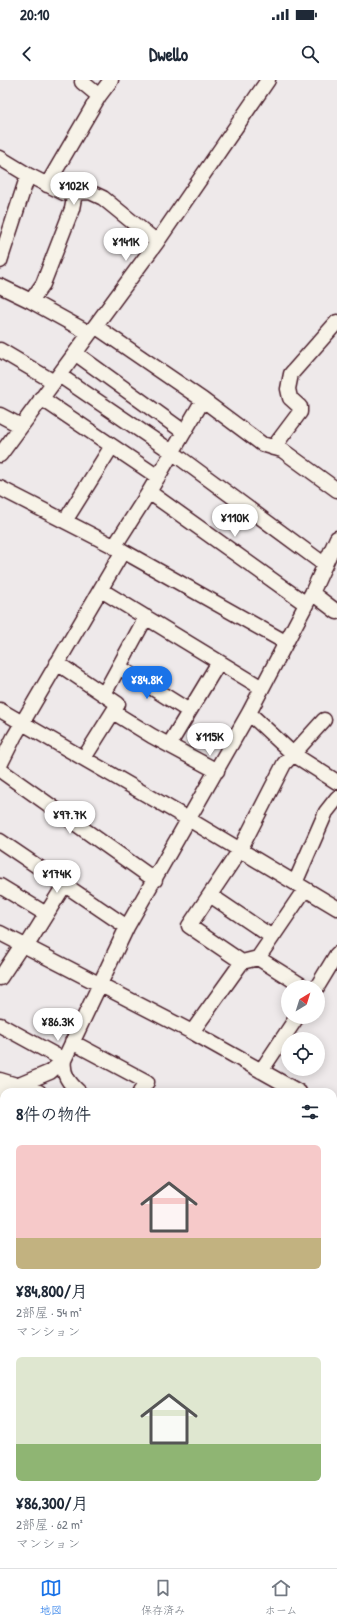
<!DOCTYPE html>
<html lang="ja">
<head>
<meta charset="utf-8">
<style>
  :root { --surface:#fff; --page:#f2f2f3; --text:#1f2937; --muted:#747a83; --line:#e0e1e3; --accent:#1a73e8 }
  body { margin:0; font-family:"Patrick Hand","Klee One",sans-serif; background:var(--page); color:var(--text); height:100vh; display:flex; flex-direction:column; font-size:15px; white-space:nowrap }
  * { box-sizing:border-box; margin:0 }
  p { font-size:13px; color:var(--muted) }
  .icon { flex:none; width:22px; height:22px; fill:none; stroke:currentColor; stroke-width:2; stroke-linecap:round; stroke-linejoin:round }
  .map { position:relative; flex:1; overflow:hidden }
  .sheet { position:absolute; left:0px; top:1008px; width:337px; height:480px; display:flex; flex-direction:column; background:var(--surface); border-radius:12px 12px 0 0; box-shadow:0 2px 10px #0003 }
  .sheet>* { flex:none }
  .needle { width:26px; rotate:38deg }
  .buttons { position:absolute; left:281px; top:900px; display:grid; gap:8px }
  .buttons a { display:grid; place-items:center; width:44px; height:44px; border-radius:50%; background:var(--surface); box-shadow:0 2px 10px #0003; font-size:20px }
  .price { position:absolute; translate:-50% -34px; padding:0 9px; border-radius:14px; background:#fff; color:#222; font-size:13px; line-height:26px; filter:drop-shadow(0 1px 2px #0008) }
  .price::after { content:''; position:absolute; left:50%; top:24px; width:12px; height:9px; margin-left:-6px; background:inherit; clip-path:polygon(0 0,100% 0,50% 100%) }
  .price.current { background:var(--accent); color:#fff }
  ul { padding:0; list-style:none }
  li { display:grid; align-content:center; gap:8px; height:212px; padding:0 16px }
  li span { display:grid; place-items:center; height:124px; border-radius:6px; color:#555 }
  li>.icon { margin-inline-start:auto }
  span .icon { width:72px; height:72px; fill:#fffc; stroke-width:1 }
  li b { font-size:17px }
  h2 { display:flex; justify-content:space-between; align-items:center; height:48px; padding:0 16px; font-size:17px }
  .status { display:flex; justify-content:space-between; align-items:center; height:28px; padding:0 20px; background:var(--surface); direction:ltr }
  .status svg { height:11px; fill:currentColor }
  header { display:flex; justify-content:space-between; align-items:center; height:52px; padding:0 16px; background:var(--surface); font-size:18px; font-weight:800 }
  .menu { display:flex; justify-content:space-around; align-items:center; height:56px; border-top:1px solid var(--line); background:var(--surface); font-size:11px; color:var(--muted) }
  .menu a { display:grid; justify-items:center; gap:2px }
  .menu .current { color:var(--accent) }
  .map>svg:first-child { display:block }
  .green { fill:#b9efb0; stroke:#82876e }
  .water { fill:#7fcfdb; stroke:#6a8995 }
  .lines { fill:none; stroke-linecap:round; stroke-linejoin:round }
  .street-casing { stroke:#4a1f2b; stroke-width:17 }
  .secondary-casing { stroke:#4a1f2b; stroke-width:23 }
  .street { stroke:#f7f3e8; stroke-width:14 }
  .secondary { stroke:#f7f3e8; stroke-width:20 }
</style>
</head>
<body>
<div class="status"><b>20:10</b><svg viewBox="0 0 49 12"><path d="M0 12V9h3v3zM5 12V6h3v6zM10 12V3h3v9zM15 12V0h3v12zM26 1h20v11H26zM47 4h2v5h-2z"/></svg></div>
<header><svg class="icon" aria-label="back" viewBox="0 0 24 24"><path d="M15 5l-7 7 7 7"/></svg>Dwello<svg class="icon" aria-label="search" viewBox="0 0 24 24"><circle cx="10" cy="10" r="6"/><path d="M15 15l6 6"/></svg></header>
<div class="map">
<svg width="337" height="1488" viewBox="0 0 337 1488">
  <rect width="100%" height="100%" fill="#eee9ea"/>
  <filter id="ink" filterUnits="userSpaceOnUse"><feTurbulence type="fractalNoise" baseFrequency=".025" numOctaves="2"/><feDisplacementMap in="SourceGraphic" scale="8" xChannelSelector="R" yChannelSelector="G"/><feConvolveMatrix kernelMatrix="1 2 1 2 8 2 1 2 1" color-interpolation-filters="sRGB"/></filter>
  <g filter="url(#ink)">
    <!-- green -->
    <path class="green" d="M0,1043l4,2v129l-4,-1z
      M333,1135l4,3v151l-4,6z"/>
    <!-- water -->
    <path class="water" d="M0,1237l4,1v124l-4,-1z
      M333,1483l4,5h-135l-5,-4h136z"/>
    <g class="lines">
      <!-- street casing -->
      <g class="street-casing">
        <path id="street" d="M82,2l17,14
          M0,78l28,17 36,18 26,-1 13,6 54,44
          M47,105l52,-89 12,-16
          M0,181l28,-86
          M0,206l31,15 58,32
          M31,221l12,-17 29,-75 3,-16
          M95,246l108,74 59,44 20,6 55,40
          M0,270l54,32
          M75,273l109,79
          M59,295l113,77 153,113
          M41,318l117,79
          M0,335l21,11
          M273,368l27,-36v-5l-10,-9 -2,-9 3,-15 46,-52
          M0,375l157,-213 111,-162
          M0,408l123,63 162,91
          M149,412l157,112
          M65,441l47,-75
          M114,467l35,-55 54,-92
          M101,510l161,98
          M312,513l25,19
          M57,583l61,41 -34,54
          M119,587l70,44
          M104,614l42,-77
          M0,630l190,110 147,88
          M113,632l39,24 65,35
          M249,633l44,41 44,28
          M169,665l50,-83
          M0,685l14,-28 109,-186
          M0,690l155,110
          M0,761l127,86
          M295,803l31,-71 11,-14
          M0,806l46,28
          M210,815l62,42
          M0,853l192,99 107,60
          M26,867l39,-63
          M258,878l46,29
          M242,882l-53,-36 51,-76 44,-86 40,-44
          M0,898l22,-33
          M317,907l20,-33
          M0,945l64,35 -14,12 -31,13
          M192,952l50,-70 16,-4 47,-69
          M72,962l75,40 -7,10
          M261,991l36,-54
          M0,1000l39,12
          M79,1012c-10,-9 -17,-18 -15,-32l63,-133 122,-214 63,-120 25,-55
          M333,1031l4,3"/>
      </g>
      <!-- secondary casing -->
      <g class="secondary-casing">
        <path id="secondary" d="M0,1013l4,1
          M333,1061l4,1"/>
      </g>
      <!-- street -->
      <use href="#street" class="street"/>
      <!-- secondary -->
      <use href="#secondary" class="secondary"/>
    </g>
  </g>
</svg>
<div class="buttons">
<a><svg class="needle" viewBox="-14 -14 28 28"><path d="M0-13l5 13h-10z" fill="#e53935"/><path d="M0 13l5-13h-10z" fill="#747a83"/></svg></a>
<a><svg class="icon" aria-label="locate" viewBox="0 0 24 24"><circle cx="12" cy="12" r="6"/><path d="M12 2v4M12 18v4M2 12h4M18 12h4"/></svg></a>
</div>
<b class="price" style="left:74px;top:126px">¥102K</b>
<b class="price" style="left:126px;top:182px">¥141K</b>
<b class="price" style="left:235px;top:458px">¥110K</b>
<b class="price current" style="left:147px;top:620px">¥84.8K</b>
<b class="price" style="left:210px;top:677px">¥115K</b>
<b class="price" style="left:70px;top:755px">¥97.7K</b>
<b class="price" style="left:57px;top:814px">¥174K</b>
<b class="price" style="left:58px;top:962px">¥86.3K</b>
<section class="sheet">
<h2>8件の物件<svg class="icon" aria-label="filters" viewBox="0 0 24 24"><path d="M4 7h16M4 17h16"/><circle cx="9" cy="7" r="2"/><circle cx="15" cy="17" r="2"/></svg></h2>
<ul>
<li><span style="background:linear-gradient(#f6c9c9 75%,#c2b280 0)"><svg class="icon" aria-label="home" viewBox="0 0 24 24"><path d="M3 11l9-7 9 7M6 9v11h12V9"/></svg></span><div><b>¥84,800/月</b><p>2部屋 · 54 m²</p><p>マンション</p></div></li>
<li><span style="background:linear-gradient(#dfe7d0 70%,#8fb573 0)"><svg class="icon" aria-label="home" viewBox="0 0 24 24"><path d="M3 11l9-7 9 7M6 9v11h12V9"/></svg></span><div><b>¥86,300/月</b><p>2部屋 · 62 m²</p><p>マンション</p></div></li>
</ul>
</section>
</div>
<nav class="menu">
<a class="current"><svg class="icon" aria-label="map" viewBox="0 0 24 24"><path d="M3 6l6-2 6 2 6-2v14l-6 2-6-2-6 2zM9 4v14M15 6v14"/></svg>地図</a>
<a><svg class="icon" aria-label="saved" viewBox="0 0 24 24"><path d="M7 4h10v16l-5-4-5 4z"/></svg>保存済み</a>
<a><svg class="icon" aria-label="home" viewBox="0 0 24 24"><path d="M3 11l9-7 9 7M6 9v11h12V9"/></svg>ホーム</a>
</nav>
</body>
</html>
